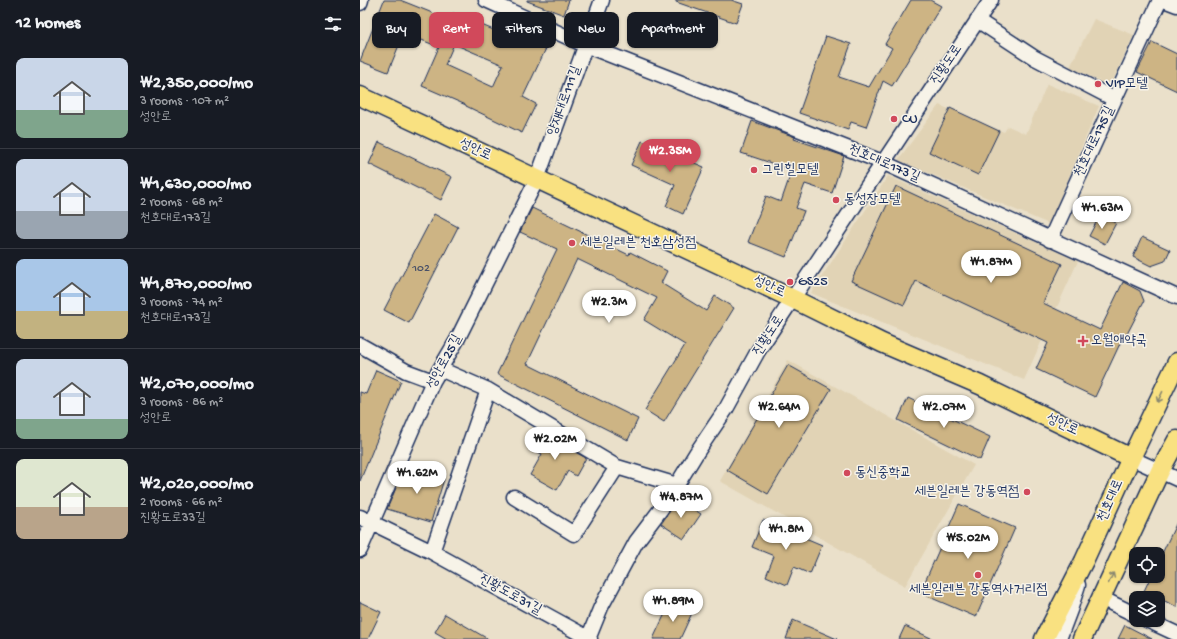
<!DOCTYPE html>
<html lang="en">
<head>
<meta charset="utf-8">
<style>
  :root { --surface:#171b24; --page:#20242c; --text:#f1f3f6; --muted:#9ea1a6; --line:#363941; --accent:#d1495b }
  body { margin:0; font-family:"Gochi Hand","Poor Story",sans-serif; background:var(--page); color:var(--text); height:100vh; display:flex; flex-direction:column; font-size:15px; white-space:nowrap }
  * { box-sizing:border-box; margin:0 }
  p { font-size:13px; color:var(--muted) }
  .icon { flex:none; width:22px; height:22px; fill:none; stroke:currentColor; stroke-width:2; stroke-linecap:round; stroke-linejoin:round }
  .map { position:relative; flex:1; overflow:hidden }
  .panel { display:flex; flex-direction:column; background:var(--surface); width:360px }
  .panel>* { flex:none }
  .top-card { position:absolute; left:12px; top:12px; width:380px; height:36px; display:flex; gap:8px }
  .buttons { position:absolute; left:769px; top:547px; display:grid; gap:8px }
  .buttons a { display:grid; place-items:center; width:36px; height:36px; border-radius:8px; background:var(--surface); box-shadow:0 1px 3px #0004; font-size:20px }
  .price { position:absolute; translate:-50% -34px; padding:0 9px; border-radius:14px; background:#fff; color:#222; font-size:13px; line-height:26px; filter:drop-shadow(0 1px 2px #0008) }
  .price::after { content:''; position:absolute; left:50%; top:24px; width:12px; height:9px; margin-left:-6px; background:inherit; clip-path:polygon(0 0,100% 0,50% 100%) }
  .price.active { background:var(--accent); color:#fff }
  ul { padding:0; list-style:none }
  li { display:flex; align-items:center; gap:12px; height:100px; padding:0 16px }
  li+li { border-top:1px solid var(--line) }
  li span { display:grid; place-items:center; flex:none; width:112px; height:80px; border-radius:8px; color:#555 }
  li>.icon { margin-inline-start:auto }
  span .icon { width:48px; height:48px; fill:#fffc; stroke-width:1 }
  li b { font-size:17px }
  h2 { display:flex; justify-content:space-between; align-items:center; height:48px; padding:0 16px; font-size:17px }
  .tag { padding:0 14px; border-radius:8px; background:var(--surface); box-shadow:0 1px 3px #0004; font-size:14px; line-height:36px }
  .tag.active { background:var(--accent); color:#fff }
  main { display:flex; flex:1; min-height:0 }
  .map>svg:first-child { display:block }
  .built { fill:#e1d3b5 }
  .building { fill:#cdb484; stroke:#1b2f5e; fill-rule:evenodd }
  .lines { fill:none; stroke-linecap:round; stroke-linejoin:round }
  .minor-casing { stroke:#1b2f5e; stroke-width:17 }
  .major-casing { stroke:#1b2f5e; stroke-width:21 }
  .minor { stroke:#f7f3e8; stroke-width:14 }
  .major { stroke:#f9e181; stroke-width:18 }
  .oneway { stroke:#8a8870 }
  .poi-dot { fill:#d1495b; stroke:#f7f3e8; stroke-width:1.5 }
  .labels { text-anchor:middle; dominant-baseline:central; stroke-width:3; stroke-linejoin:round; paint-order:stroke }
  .number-label { font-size:12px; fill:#485068 }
  .street-label { font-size:14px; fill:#1b2f5e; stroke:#f7f3e8 }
  .poi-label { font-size:14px; fill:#1b2f5e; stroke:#f7f3e8; text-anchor:start }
</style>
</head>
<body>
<main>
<section class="panel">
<h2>12 homes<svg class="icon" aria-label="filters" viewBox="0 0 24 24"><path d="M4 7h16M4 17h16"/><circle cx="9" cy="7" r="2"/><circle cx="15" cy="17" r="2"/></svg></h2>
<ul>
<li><span style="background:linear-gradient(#c9d6e8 65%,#7fa58c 0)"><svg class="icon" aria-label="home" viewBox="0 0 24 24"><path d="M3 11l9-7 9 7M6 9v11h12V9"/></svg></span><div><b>₩2,350,000/mo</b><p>3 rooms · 107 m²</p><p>성안로</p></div></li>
<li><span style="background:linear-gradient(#c9d6e8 65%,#9aa5b1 0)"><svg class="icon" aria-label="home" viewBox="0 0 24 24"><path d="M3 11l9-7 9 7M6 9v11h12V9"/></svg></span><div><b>₩1,630,000/mo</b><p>2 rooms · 68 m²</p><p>천호대로173길</p></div></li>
<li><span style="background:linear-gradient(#a9c7e8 65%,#c2b280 0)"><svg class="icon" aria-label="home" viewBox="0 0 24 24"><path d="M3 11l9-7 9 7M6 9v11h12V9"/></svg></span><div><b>₩1,870,000/mo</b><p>3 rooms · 74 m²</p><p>천호대로173길</p></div></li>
<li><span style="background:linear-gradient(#c9d6e8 75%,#7fa58c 0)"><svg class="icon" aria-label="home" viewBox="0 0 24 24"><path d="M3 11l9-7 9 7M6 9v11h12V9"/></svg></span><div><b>₩2,070,000/mo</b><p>3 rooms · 86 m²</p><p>성안로</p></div></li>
<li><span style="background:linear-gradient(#dfe7d0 60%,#b9a48a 0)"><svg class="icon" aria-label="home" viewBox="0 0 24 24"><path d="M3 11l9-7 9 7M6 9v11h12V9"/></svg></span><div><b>₩2,020,000/mo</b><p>2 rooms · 66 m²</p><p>진황도로33길</p></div></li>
</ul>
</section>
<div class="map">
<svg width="817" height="639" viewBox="0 0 817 639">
  <rect width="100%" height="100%" fill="#eae0ca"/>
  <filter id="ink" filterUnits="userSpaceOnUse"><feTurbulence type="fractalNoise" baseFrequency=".025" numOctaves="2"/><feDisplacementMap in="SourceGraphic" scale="8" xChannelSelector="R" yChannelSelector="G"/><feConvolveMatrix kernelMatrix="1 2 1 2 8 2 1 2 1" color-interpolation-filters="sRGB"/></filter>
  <g filter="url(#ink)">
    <!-- built -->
    <path class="built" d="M734,19l40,16 -24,51 -40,-19z
      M687,84l52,22 -50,118 -151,-64 41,-55 65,27 4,-6 18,8z
      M528,176l190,85 -54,119 -213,-87z
      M428,360l186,105 -69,121 -185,-105z"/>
    <!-- building -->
    <path class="building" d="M24,0h16l50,20 3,-7 62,26 7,-13 28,14 -27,57 13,7 -14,29 -56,-27v-1l-44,-19 17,-39 -35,-14 -16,39 -28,-11zM94,44l49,21 -10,22 -48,-22z
      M167,0h42l-5,15 -37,-14z
      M316,0h55l12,4 -7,19 -60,-21z
      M551,0h19l11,6 -49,80 -9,-5 -17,46 -15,-5 -3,8 -49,-17 27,-77 25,8 -12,33 30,10 23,-39 -7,-4z
      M792,42l25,12v37l-40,-19z
      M590,108l49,23 -21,44 -49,-23z
      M392,121l43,16 -1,2 50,17 -12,37 -27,-9 -9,24 8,3 -18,46 -38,-15 18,-46 15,6 11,-32 -51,-17z
      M282,141l62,26 -21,47 -17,-8 9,-21 -44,-20z
      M19,142l73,35 -11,23 -72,-36z
      M536,186l166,78 -19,39 57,27 23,-48 17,9 4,10 -18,35 -2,-1 -29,62 -59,-28 12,-26 -132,-62 -12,24 -53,-24z
      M172,208l97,47 1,-3 37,19 -6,12 45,28 9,-15 19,12 -70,114 -19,-12 40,-65 -41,-25 13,-22 -80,-39 -50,105 111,55 -10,21 -131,-66 60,-125 -37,-17z
      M74,214l24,13 -49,96 -25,-13z
      M740,215l16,8 -11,21 -16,-8z
      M782,237l28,13 -5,11 -14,5 -18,-9z
      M428,365l43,24 -63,105 -41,-24z
      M16,370l25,11 -41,100v-89l6,2z
      M548,398l82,39 -10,23 -82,-40z
      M179,432l47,26 -10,18 -8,-5 -11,19 -27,-15 12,-21 -12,-6z
      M45,467l39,12 -13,43 -44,-13z
      M318,499l23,15 -17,25 -23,-15z
      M599,504l56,24 -39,89 -56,-24z
      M403,520l59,25 -12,29 -16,-7 -7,18 -21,-9 8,-20 -22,-9z
      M817,522v85l-33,-16 7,-15h7v-14z
      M0,602l21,10 -13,27h-8z
      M310,603l22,10 -12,26h-27z
      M85,614l43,25h-41l-12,-7z
      M433,620l44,19h-51z
      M765,625l27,14h-34z
      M545,626l28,13h-34z"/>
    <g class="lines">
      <!-- minor casing -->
      <g class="minor-casing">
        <path id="minor" d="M126,0l99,45 297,117 295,135
          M804,0l13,5
          M0,3l1,-3
          M617,20l58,38 79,41
          M690,240l110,-240
          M0,345l46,26 27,10
          M80,369l48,21 129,77 60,18
          M771,458l46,21
          M154,497l60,37 43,-67
          M0,517l72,35 158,87
          M0,550l73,-169 24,-41 80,-161 65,-179
          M72,552l56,-162
          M741,598l35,17
          M787,620l30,14
          M228,639l13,-32 35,-65 31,-41 30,-49 29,-43 32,-58 233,-351
          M699,639l11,-29 8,-25"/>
      </g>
      <!-- major casing -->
      <g class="major-casing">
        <path id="major" d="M0,96l433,203 89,44 98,42 151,73
          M684,639l40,-78 47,-103 46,-96
          M722,639l78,-168 17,-31"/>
      </g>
      <!-- minor -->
      <use href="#minor" class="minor"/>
      <!-- major -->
      <use href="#major" class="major"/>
    </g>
    <!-- one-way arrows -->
    <defs><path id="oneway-shaft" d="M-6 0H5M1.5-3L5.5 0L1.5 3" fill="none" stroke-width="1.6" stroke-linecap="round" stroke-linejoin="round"/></defs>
    <g class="oneway">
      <use href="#oneway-shaft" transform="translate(800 397) rotate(116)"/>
      <use href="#oneway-shaft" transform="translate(751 578) rotate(-65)"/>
    </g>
  </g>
  <!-- markers -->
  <g class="poi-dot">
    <circle cx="738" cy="84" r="4"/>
    <circle cx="534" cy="119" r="4"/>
    <circle cx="394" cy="170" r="4"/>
    <circle cx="476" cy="200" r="4"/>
    <circle cx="212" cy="243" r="4"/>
    <circle cx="430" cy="282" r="4"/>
    <path d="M721 335h4v4h4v4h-4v4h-4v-4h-4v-4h4z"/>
    <circle cx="487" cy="473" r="4"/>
    <circle cx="667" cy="492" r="4"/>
    <circle cx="618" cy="575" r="4"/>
  </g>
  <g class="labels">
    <!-- number labels -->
    <g class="number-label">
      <text x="61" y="269">102</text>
    </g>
    <!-- street labels -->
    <g class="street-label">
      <text transform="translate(587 65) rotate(-56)">진황도로</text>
      <text transform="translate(205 101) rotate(-70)">양재대로111길</text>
      <text transform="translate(735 142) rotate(-65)">천호대로175길</text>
      <text transform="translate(115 150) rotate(25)">성안로</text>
      <text transform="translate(524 164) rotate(23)">천호대로173길</text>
      <text transform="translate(409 287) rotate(25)">성안로</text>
      <text transform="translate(409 336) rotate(-57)">진황도로</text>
      <text transform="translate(85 362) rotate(-62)">성안로25길</text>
      <text transform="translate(702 425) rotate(25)">성안로</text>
      <text transform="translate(751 501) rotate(-66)">천호대로</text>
      <text transform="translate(150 595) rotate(29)">진황도로31길</text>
    </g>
    <!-- poi labels -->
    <g class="poi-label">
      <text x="746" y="84">VIP모텔</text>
      <text x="542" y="119">CU</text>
      <text x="402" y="170">그린힐모텔</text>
      <text x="484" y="200">동성장모텔</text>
      <text x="220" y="243">세븐일레븐 천호삼성점</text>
      <text x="438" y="282">GS25</text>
      <text x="731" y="341">오월애약국</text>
      <text x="495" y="473">동신중학교</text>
      <text x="659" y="492" text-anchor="end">세븐일레븐 강동역점</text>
      <text x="618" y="590" text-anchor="middle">세븐일레븐 강동역사거리점</text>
    </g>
  </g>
</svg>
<div class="buttons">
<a><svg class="icon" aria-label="locate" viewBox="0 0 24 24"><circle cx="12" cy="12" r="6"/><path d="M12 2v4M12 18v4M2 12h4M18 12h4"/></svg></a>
<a><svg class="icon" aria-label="layers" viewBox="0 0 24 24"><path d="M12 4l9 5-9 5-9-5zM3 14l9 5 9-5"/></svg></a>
</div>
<b class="price active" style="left:310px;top:173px">₩2.35M</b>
<b class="price" style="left:742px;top:230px">₩1.63M</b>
<b class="price" style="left:631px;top:284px">₩1.87M</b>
<b class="price" style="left:249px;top:324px">₩2.3M</b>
<b class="price" style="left:419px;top:429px">₩2.64M</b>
<b class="price" style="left:584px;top:429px">₩2.07M</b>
<b class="price" style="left:195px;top:461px">₩2.02M</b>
<b class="price" style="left:57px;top:495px">₩1.62M</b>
<b class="price" style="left:321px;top:519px">₩4.87M</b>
<b class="price" style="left:426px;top:551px">₩1.8M</b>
<b class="price" style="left:608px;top:560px">₩5.02M</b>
<b class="price" style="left:313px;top:623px">₩1.89M</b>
<div class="top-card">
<a class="tag">Buy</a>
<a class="tag active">Rent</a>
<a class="tag">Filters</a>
<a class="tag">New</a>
<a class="tag">Apartment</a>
</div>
</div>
</main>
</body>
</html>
